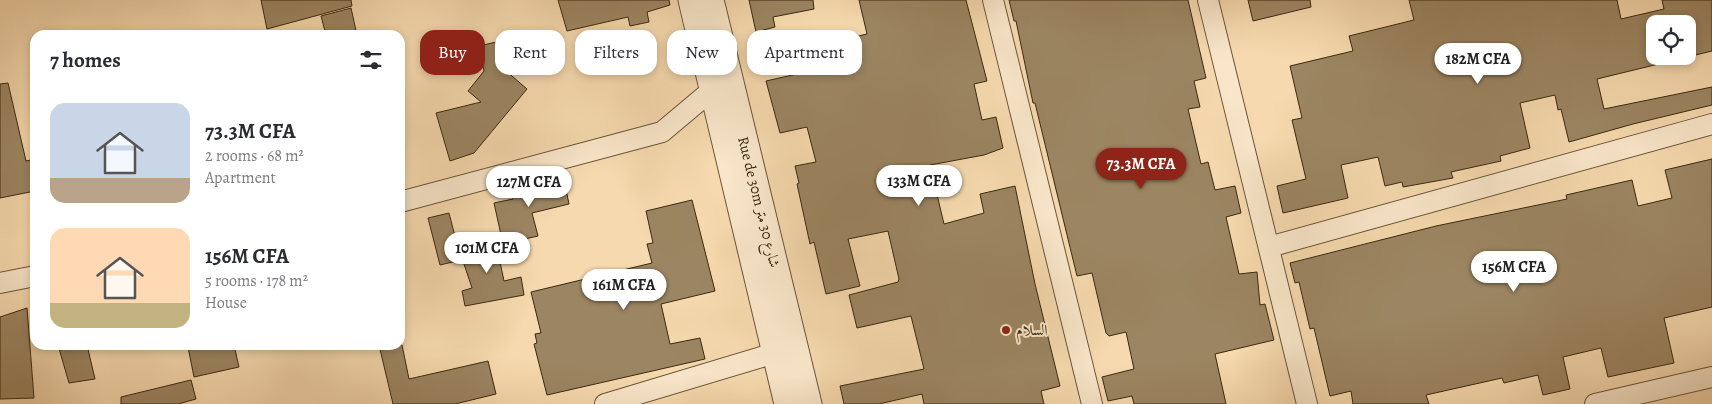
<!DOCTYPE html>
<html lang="en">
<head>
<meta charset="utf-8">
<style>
  :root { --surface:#fff; --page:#f2f2f3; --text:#2b2b33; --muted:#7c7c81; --accent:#8f2418 }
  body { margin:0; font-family:Alegreya,Amiri,serif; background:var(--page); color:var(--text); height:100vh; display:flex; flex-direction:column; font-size:19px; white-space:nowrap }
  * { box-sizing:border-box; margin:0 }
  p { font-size:16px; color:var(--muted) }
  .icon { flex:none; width:28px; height:28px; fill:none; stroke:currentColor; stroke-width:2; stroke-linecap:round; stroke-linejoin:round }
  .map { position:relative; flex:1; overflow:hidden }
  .panel { position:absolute; left:30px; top:30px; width:375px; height:320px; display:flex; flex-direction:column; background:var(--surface); border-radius:15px; box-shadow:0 2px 8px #0003 }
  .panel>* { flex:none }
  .guide { position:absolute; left:420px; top:30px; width:475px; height:45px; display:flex; gap:10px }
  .tools { position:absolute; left:1646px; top:15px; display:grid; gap:10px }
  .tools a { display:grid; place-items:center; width:50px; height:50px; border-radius:10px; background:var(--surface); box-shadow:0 2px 8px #0003; font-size:25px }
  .price { position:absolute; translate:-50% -42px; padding:0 11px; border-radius:18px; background:#fff; color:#222; font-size:16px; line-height:32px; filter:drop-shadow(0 1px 2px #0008) }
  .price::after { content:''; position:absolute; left:50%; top:30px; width:15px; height:11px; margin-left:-8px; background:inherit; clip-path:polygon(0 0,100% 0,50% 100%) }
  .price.on { background:var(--accent); color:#fff }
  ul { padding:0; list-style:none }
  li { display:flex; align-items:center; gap:15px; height:125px; padding:0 20px }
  li span { display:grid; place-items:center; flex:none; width:140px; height:100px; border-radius:15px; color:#555 }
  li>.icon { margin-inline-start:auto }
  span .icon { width:60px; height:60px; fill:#fffc; stroke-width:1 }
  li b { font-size:21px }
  h2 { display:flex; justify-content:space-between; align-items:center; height:60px; padding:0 20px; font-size:21px }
  .pill { padding:0 18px; border-radius:15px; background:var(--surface); box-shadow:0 2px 8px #0003; font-size:18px; line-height:45px }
  .pill.on { background:var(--accent); color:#fff }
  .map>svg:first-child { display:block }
  .building { fill:#9c8562; stroke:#3a2910; fill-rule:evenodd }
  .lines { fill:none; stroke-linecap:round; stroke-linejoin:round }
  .minor-casing { stroke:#695538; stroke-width:22 }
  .tertiary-casing { stroke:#695538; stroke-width:27 }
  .minor { stroke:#f9e6ca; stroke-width:20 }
  .tertiary { stroke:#f9e6ca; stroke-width:25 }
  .poi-dot { fill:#8f2418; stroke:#f9e6ca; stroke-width:2 }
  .labels { text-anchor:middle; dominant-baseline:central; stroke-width:4; stroke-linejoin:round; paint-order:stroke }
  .street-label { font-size:15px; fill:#3a2910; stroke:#f9e6ca }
  .poi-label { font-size:15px; fill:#3a2910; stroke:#f9e6ca; text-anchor:start }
</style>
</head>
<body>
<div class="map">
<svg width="1712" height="404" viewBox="0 0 1712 404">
  <rect width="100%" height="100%" fill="#f6d9ae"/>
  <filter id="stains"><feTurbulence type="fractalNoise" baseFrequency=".004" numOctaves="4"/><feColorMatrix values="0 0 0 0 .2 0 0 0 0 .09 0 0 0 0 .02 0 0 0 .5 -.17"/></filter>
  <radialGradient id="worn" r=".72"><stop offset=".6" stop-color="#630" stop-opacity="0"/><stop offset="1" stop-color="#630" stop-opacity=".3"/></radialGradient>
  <!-- building -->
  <path class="building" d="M261,0h90l1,6 -85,23z
    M558,0h111l1,5 -23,7 2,10 -19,4 -2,-9 -61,14z
    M749,0h64l1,9 -41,8 2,10 -19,5z
    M859,0h107l21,81 -13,3 8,36 14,-3 7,31 -19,7 -54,10 14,59 40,-11 -4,-19 35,-8 20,98 25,102 -19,5 3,13h-120l-2,-10 -43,10h-35l-4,-18 84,-17 -13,-53 -54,12 -8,-33 49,-13 1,-3 -11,-48 -40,8 12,47 -34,8 -12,-52 -4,2 -13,-60 2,-1 -4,-17 21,-4 -9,-35 -27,6 -14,-52 93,-21 -5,-23 13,-3z
    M1009,0h179l18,78 -12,3 6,26 -12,2 13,55 7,-2 7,28 20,-4 6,27 -15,4 13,57 18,-2 3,33 5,-1 9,36 -59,14 11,50h-92l-2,-8 -24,5 -6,-24 32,-8 -8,-37 -17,4 -3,-3 -14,-60 -15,3 -42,-173h-2l-17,-82h-2z
    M1248,0h62l1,7 -58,14z
    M1409,0h208l4,19 43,-10 -2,-9h50v51l-115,28 7,30 108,-22v18l-79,19 -64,18 -8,-33 -3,1 -3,-15 -35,8 10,45 -30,8 1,5 -50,11 2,6 -50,9 -1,-5 -17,4 -7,-29 -37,8 7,33 -65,15 -6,-27 29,-7 -14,-59 10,-2 -12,-52 63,-15 -4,-15 65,-16zM1655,24h33v32h-33z
    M351,8l6,27h-31l-5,-19z
    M539,32l6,29 -40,9 22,19 -53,64 -24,8 -14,-48 45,-11 -13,-11 16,-20 -5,-25z
    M8,83l18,78 9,-2v32l-35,7v-114z
    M1712,159v148l-48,11 10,45 -66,14 -7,-29 -38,9 7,32 -27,6 -5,-20 -34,8 -2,-5 -76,17 3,9h-76l-2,-13 -21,5 -16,-68 -4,1 -11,-47 -4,1 -5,-20 146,-37 131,-27 -1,-4 66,-15 6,26 34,-8 -7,-28z
    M563,175l6,29 -37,9 6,23 -35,8 -9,-41 19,-4 -2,-10 5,-2z
    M692,200l23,91 -54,13 9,40 30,-6 5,21 -158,36 -13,-51 3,-1 -2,-9 6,-1 -10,-41 121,-29 -5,-19 6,-1 -7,-32z
    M449,213l12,47 -21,5 -12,-47z
    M495,238l9,43 17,-4 3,18 -59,11 -3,-15 10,-3 -14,-42z
    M27,308l7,90 -34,1v-82z
    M58,345h29l8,34 -26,4z
    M198,345h36l5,22 -45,10 -6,-30z
    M379,345h23l7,34 79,-18 8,33 -41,10h-62z
    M191,380l5,19 -18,5h-57v-7z"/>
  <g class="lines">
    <!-- minor casing -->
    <g class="minor-casing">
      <path id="minor" d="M993,0l99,404
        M1208,0l99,404
        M400,202l262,-70 50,-42
        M1269,247l443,-123
        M0,283l35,-7
        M605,404l170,-51
        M1595,404l117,-27"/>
    </g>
    <!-- tertiary casing -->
    <g class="tertiary-casing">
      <path id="tertiary" d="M691,0l96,404
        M711,0l98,404"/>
    </g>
    <!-- minor -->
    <use href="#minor" class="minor"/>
    <!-- tertiary -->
    <use href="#tertiary" class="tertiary"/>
  </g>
  <!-- markers -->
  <circle class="poi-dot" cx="1006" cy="330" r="5"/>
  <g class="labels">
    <!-- street labels -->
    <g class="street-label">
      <text transform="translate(759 202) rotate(76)">Rue de 30m شارع 30 متر</text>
    </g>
    <!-- poi labels -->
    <g class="poi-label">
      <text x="1016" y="330">السلام</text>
    </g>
  </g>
  <rect width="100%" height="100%" filter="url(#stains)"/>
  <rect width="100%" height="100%" fill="url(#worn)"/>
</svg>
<div class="tools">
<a><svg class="icon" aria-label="locate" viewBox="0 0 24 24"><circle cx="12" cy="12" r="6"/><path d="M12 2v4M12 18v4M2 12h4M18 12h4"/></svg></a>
</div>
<b class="price" style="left:1478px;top:85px">182M CFA</b>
<b class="price on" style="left:1141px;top:190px">73.3M CFA</b>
<b class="price" style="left:919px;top:207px">133M CFA</b>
<b class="price" style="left:529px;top:208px">127M CFA</b>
<b class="price" style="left:487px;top:274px">101M CFA</b>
<b class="price" style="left:1514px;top:293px">156M CFA</b>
<b class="price" style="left:624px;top:311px">161M CFA</b>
<div class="guide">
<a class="pill on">Buy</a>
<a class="pill">Rent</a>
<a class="pill">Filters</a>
<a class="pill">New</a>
<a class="pill">Apartment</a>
</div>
<section class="panel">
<h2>7 homes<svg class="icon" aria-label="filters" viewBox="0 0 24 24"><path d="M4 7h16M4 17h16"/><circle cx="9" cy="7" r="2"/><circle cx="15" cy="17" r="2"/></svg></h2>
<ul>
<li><span style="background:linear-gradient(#c9d6e8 75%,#b9a48a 0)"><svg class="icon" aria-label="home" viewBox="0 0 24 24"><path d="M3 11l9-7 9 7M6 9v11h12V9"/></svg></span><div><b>73.3M CFA</b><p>2 rooms · 68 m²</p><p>Apartment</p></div></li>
<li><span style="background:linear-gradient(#ffd9b3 75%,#c2b280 0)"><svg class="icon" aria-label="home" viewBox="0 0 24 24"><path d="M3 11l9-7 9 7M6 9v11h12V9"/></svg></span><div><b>156M CFA</b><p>5 rooms · 178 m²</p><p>House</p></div></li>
</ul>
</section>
</div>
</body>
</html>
